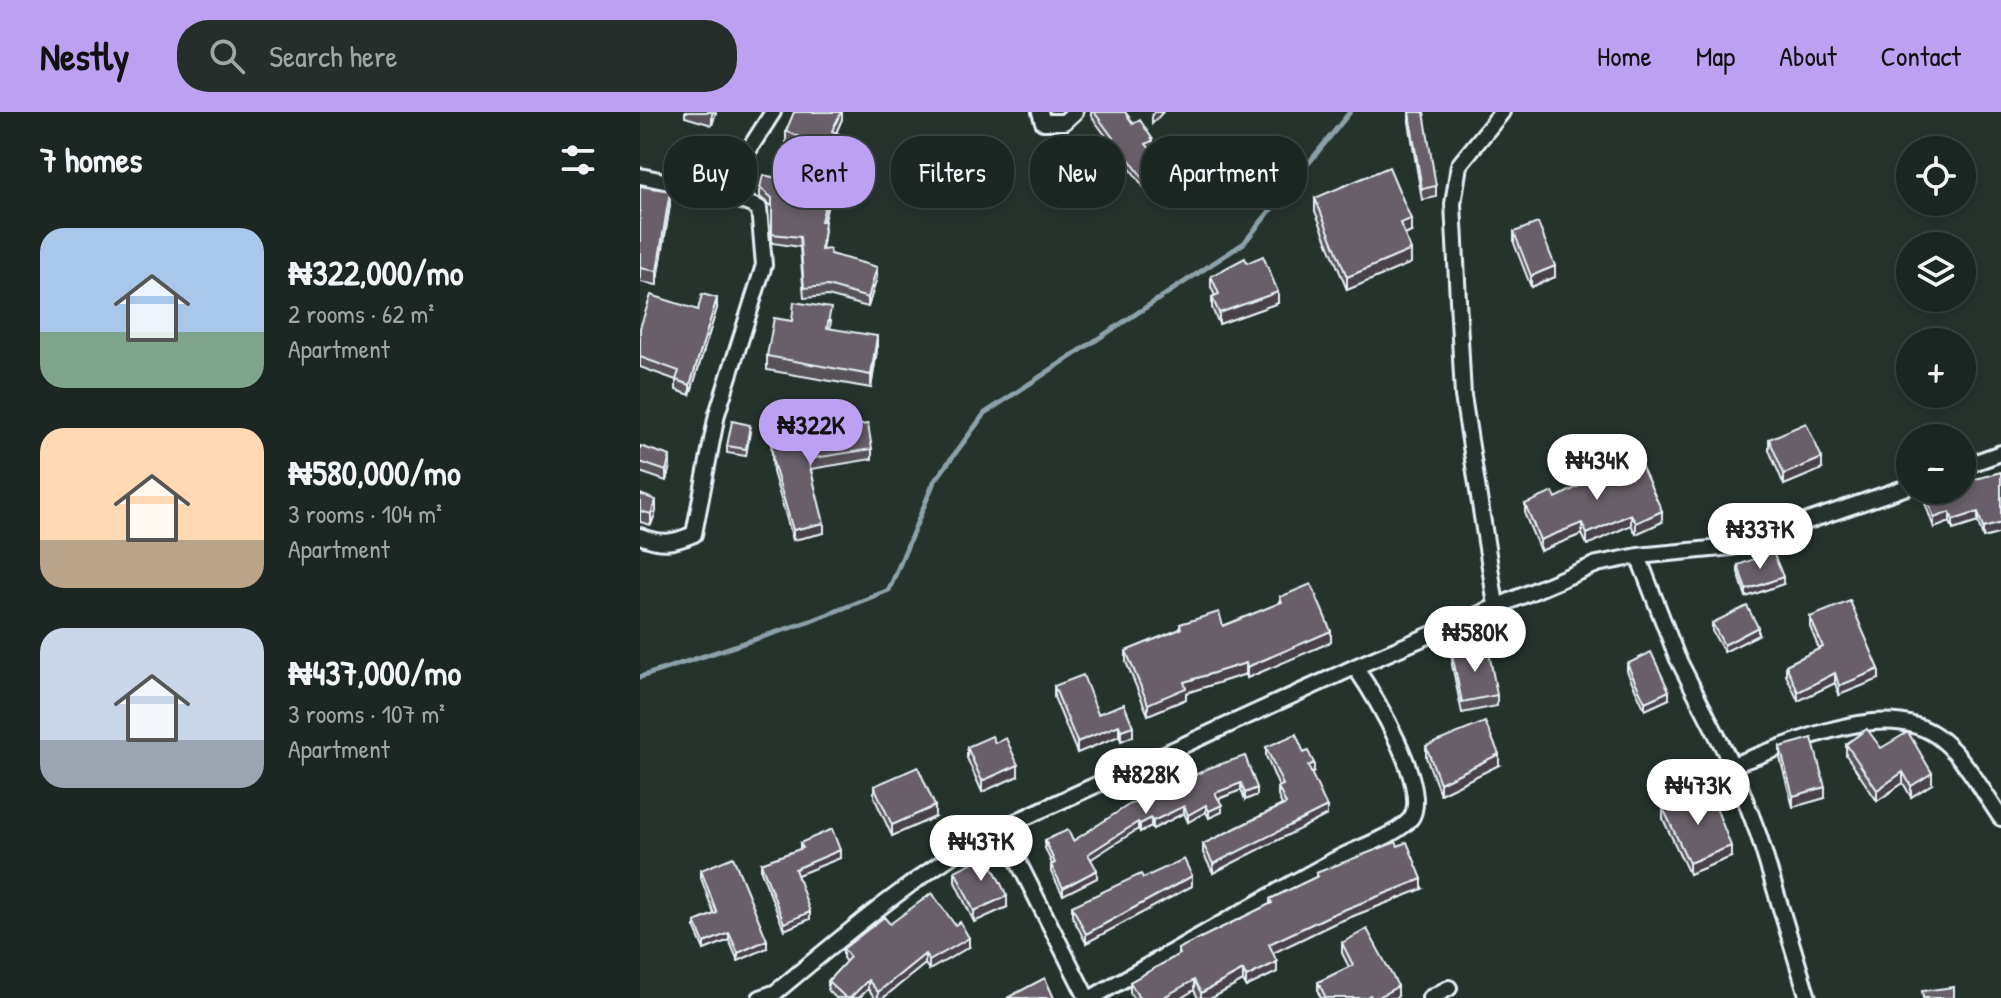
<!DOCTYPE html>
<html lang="en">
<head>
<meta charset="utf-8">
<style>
  :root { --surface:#1c2622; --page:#252e2a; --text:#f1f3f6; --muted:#a0a5a5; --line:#3a4340; --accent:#bca0f2 }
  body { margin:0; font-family:"Patrick Hand",sans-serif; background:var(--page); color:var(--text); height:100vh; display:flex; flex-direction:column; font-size:30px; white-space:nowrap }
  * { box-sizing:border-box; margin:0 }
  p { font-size:26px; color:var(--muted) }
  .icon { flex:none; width:44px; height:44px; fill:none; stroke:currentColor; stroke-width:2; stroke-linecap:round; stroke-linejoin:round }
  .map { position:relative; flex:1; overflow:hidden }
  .side { display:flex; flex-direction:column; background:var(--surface); width:640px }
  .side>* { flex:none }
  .hud { position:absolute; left:24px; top:24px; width:760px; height:72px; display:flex; gap:16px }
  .fabs { position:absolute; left:1256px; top:24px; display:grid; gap:16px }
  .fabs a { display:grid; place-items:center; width:80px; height:80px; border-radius:50%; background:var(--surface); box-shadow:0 4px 12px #0003,0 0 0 2px var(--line); font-size:40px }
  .price { position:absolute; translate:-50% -68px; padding:0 18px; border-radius:28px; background:#fff; color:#222; font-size:26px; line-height:52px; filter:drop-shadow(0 2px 4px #0008) }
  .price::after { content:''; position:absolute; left:50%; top:48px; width:24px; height:18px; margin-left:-12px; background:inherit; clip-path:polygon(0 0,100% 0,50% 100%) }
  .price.current { background:var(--accent); color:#111 }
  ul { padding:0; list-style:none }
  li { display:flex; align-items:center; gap:24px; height:200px; padding:0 40px }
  li span { display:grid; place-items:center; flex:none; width:224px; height:160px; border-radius:24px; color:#555 }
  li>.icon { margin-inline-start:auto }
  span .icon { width:96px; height:96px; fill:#fffc; stroke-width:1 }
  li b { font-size:34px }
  h2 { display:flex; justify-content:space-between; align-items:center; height:96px; padding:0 40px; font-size:34px }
  .chip { padding:0 28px; border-radius:32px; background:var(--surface); box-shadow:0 4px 12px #0003,0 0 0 2px var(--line); font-size:28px; line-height:72px }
  .chip.current { background:var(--accent); color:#111 }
  header { display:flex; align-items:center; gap:48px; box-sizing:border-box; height:112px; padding:0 40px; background:var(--accent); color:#111 }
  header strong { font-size:38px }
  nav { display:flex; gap:44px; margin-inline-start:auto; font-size:28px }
  .search { width:560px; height:72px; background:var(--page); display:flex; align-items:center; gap:20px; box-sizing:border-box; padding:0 28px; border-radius:32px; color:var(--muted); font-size:30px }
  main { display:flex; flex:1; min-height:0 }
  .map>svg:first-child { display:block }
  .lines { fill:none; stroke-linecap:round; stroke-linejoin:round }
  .stream { stroke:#8ca1a9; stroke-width:5 }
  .street-casing { stroke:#e8f1f8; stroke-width:20 }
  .street { stroke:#26332d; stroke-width:14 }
  .wall { fill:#595259; stroke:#e8f1f8; stroke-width:2 }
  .shaded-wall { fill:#494248; stroke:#e8f1f8; stroke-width:2 }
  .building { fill:#685f67; stroke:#e8f1f8; stroke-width:2 }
</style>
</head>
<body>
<header>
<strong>Nestly</strong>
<div class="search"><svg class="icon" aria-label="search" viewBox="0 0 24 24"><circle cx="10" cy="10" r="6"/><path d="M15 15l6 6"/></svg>Search here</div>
<nav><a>Home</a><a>Map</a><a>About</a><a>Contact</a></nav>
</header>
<main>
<section class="side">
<h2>7 homes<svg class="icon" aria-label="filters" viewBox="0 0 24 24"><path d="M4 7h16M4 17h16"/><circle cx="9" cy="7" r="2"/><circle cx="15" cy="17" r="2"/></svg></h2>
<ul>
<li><span style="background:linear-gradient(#a9c7e8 65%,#7fa58c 0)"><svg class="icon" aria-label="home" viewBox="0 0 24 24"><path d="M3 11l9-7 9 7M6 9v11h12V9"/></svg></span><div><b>₦322,000/mo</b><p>2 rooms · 62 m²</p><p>Apartment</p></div></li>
<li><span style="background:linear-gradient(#ffd9b3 70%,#b9a48a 0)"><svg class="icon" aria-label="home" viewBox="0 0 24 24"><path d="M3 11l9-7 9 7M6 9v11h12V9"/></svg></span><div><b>₦580,000/mo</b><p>3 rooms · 104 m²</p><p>Apartment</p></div></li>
<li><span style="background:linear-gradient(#c9d6e8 70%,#9aa5b1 0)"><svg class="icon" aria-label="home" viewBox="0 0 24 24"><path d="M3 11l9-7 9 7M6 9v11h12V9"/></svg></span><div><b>₦437,000/mo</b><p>3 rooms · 107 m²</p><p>Apartment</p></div></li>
</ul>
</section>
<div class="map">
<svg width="1361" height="886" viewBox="0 0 1361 886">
  <rect width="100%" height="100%" fill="#26332d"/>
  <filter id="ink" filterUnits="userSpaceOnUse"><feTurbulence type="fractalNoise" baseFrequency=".0125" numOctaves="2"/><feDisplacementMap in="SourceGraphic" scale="16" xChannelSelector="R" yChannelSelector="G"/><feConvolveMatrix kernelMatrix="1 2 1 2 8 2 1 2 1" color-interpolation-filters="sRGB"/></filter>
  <g filter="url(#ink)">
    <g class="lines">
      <!-- stream -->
      <path class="stream" d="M0,565l171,-56 78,-31 45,-108 51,-69 259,-170 106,-131"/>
      <!-- street casing -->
      <g class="street-casing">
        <path id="street" d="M400,0l3,10h21l11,-10
          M0,64l81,17 38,15 5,57 -47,149 -23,120c-21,9 -32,11 -54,2
          M81,81l52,-81
          M1322,355l39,-14
          M998,444l39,101 55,108 27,71 49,162
          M856,493l-33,-209 -10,-192 6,-39 43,-53
          M1092,653c58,-19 156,-71 210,-25 25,21 41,52 59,78
          M361,716l86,170
          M120,886l16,-6c66,-55 132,-111 206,-155l373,-170 242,-103 41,-8 94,-9 178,-61
          M451,886c80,-45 159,-92 240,-136 20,-12 67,-26 80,-44 20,-30 -38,-125 -56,-151
          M790,886l19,-10"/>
      </g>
      <!-- street -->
      <use href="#street" class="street"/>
    </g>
    <!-- wall -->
    <path class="wall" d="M45,0h31l-4,13 -27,-8z
      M202,0v7l-6,14 3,11 -8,18 -45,-20v-11z
      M451,0h34l28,36 -3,1 11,20 -18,17 -52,-70z
      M769,0l27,74v11l-14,3 -13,-78z
      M137,66l56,6 -9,37 1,10 -3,19 55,27 -9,30 -40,-11 -24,2 -4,-51 -28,-4v-36l-12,-10v-9z
      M0,74l30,19 -13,80 -17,-3z
      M675,86l96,34 -6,3 6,28 -64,27 -32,-79z
      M874,120l41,45 -24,10 -17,-44z
      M607,151l31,40 -59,21 -7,-16v-11l3,-1 -4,-9v-11z
      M77,196l-27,87 -14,-5v-10l-36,-13v-39l58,-18z
      M152,209h39l-1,7 47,22 -6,38 -104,-18v-14z
      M110,320l-4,24 -19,-3v-7z
      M131,327l101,10v10l-61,10 13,64 -31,7 -20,-68z
      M1129,327l53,30 -38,16 -15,-35z
      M0,334l30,20 -4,15 -26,-9z
      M1361,360v61l-18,5 -5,-16 -25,8 -3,-8 -16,6 -9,-25v-10z
      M0,382l16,17 -5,14 -11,-3z
      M916,386l106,24 -26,12 -5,-9 -44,20 -5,-11 -42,17 -15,-36v-11z
      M1098,453l45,19 -37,13 -8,-25z
      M640,485l51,45 -84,36 -1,-4 -60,19v6l-38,16 -22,-53v-11l54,-22v-5l43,2 57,-23z
      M1170,505l69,62 -40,16 -4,-12 -37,18 -12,-26v-10l33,-16 -9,-22z
      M1072,511l46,12 -34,17 -12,-21z
      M812,542l45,41v11l-35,7 -10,-48z
      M987,552l42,35 -24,11 -18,-39z
      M414,574l44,28 26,-10 9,32 -12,5 -2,-5 -42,17 -23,-56z
      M355,631l23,33 -36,16 -15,-34v-11z
      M1206,632l86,40 -21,13 -8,-14 -26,18 -31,-46z
      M786,634l73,19 -59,29 -14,-37z
      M626,635l38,6 10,19 -3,2 16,41 -114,58 -10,-20v-9l79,-39 -4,-9v-9h1l-13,-31z
      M1140,635l45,51 -32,9 -13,-49z
      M605,644l12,39 -12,5 -4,-10 -22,9 3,13 -13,6 -3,-6 -18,10 -4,-9 -31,16 -2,-3 -11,6 -2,-3 -47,30 6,19 -34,17 -12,-23v-7l1,-1 -7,-16v-8l28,1 81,-45z
      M234,674l61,31 -43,19 -18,-39z
      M1023,696l68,49 -42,17 -26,-55z
      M160,731l40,15 -43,17 13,44 -26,11 -23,-59v-8l39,-14z
      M61,758l66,78 -29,13 -9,-21 -25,10 -9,-21v-7l19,-8 -13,-36z
      M315,759l52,36 -33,15 -19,-40z
      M676,761l106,16 -89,35 -60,29 4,19 -31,15 -3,-6 -31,17h-14l-4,-8 -13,8h-48l-3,-5v-11l48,-27v-6l92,-45v-5l46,-22z
      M552,774l-106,57 -14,-27v-10z
      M250,812l79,23 -40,23 -4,-6 -42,34h-8l-7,-9 -9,9h-23l-8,-8v-9l18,-19 -3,-4v-9z
      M702,831l56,53 -3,2h-74l-3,-6v-10l31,-15 -7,-14z"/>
    <!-- shaded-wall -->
    <path class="shaded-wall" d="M73,0h3l-4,13v-10z
      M197,0h5v7l-10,23v-11z
      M515,0h8l-11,12v-9z
      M199,22v10l-8,18v-11z
      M513,28v8l-7,4v-8z
      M521,50v7l-18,17v-8z
      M193,63v9l-12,46v-9z
      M30,79v14l-13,80v-14z
      M771,107v13l-11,5v-14z
      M771,138v13l-64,27v-13z
      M915,154v11l-24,10v-11z
      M237,155v10l-9,30v-9z
      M638,180v11l-59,21v-11z
      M77,186v10l-27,87v-10z
      M237,224v14l-6,38v-13z
      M30,344v10l-4,15v-10z
      M1182,346v11l-38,16v-11z
      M16,388v11l-5,14v-11z
      M1022,399v11l-26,12v-11z
      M1310,400v10l-16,6v-10z
      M1338,400v10l-25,8v-10z
      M991,402v11l-44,20v-11z
      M184,411v10l-31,7v-10z
      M942,411v11l-42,17v-11z
      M1361,411v10l-18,5v-10z
      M1143,465v7l-37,13v-7z
      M1118,515v8l-34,17v-7z
      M691,519v11l-84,36v-11z
      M606,551v11l-60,19v6l-38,16v-11l36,-22z
      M1239,557v10l-40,16v-9z
      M1195,561v10l-37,18v-9z
      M1029,579v8l-24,11v-8z
      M479,613v11l-42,17v-11z
      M493,614v10l-12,5v-11z
      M859,642v11l-59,29v-11z
      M674,651v9l-6,3v-9z
      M378,653v11l-36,16v-11z
      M1263,660v11l-26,18v-11z
      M1292,661v11l-21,13v-11z
      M601,671v7l-26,10v-7z
      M1185,675v11l-32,9v-11z
      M617,676v7l-12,5v-7z
      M566,693v7l-18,10v-7z
      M582,693v7l-13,6v-7z
      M295,694v11l-43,19v-11z
      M544,694v7l-31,16v-8z
      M687,695v8l-114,58v-9z
      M511,706v8l-11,6v-8z
      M498,710v7l-50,32v-7z
      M1091,734v11l-42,17v-11z
      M200,738v8l-45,18v-7z
      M457,758v8l-34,17v-7z
      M552,764v10l-106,57v-9z
      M782,767v10l-89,35 -64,31v-11l64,-30z
      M367,784v11l-33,15v-11z
      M170,800v7l-26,11v-7z
      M89,821v7l-25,10v-7z
      M329,826v9l-40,23v-9z
      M127,828v8l-29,13v-8z
      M285,842v10l-42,34h-5v-6z
      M637,850v10l-31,15v-10z
      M603,858v11l-31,17h-11v-5z
      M228,868v9l-9,9h-9z
      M554,868v10l-13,8h-19z
      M758,874v10l-3,2h-18z"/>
    <!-- building -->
    <path class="building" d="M154,0h47l-9,19 7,3 -8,17 -45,-20z
      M454,0h31l8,12 7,-4 13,20 -7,4 15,18 -18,16z
      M769,0h15l12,74 -14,3z
      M142,48l51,15 -12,46h4l-4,29 9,-1v5l47,13 -9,31 -40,-12 -24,2 -4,-51 -28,-3v-36l-12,-10 3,-13 14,3z
      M749,55l22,52 -11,4 11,27 -64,27 -32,-79z
      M0,74l30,5 -13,80 -17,-3z
      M898,111l17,43 -24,10 -17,-44z
      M623,144l15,36 -59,21 -7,-16 7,-3 -8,-18 34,-18 2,5z
      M62,182l15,4 -27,87 -14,-5 3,-9 -39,-14v-29l11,-33 47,15z
      M154,190l37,6 -4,20 50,8 -6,39 -104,-19 7,-38 18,3z
      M92,309l18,4 -4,24 -19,-3z
      M1166,311l16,35 -38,16 -15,-35z
      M228,312l4,25 -64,10 16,64 -31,7 -20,-68 -2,-23z
      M0,334l30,10 -4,15 -26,-9z
      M997,344l25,55 -26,12 -5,-9 -44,20 -5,-11 -42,17 -15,-36 28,-12 3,6z
      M1361,360v51l-18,5 -5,-16 -25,8 -3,-8 -16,6 -9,-25 10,-3h27v-7z
      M0,382l16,6 -5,14 -11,-3z
      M1133,440l10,25 -37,13 -8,-25z
      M671,472l20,47 -84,36 -1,-4 -62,19 2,6 -38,16 -22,-53 55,-22 -1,-5 39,-12 4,14 59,-24 -2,-5z
      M1210,489l29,68 -40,17 -4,-13 -37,19 -12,-27 37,-18 -13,-30z
      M1107,494l11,21 -34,18 -12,-22z
      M848,535l9,48 -35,7 -10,-48z
      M1011,540l18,39 -24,11 -18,-38z
      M443,563l15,39 26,-10 9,22 -12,4 -2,-5 -42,17 -23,-56z
      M845,610l14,32 -59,29 -14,-37z
      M1227,617l14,19 27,-16 24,41 -21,13 -8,-14 -26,18 -31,-46z
      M656,622l8,19 4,-2 6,12 -6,3 19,41 -114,57 -10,-20 83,-40 -8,-17 5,-2 -17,-38z
      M352,624l3,7 11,-5 12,27 -36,16 -15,-34z
      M1172,626l13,49 -32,9 -13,-49z
      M605,644l12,32 -12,5 -4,-10 -26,10 7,12 -13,6 -3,-6 -18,10 -4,-9 -31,15 -2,-3 -11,6 -2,-2 -50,32 9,16 -34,18 -12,-23 4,-2 -10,-23 23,-10 5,11 57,-37 22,-12 2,4 55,-28z
      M278,655l17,39 -43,19 -18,-39z
      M1070,680l21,54 -42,17 -26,-55z
      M192,717l8,21 -45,19 15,43 -26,11 -23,-60 42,-15 -3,-5z
      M756,730l2,4 9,-4 15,37 -89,35 -64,30 8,18 -31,15 -3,-7 -42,23 -7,-13 -32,18h-23l-9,-16 50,-28 -2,-5 94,-46 -2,-4 48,-23 -2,-3z
      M347,743l20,41 -33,15 -19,-40z
      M93,745l34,83 -29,13 -9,-20 -25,10 -9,-21 22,-9 -16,-43z
      M544,747l8,17 -106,58 -14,-28 69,-32 2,4z
      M292,781l23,32 5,-3 9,16 -40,23 -4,-7 -47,38 -10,-12 -18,18h-4l-18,-17 22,-24 -7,-8 41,-32 6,7z
      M727,817l31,57 -21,12h-5l-2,-3 -5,3h-39l-8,-16 35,-17 -11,-22z
      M405,866l9,20h-47z
      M1314,875v11h-31l-1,-7z"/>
  </g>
</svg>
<div class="fabs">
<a><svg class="icon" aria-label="locate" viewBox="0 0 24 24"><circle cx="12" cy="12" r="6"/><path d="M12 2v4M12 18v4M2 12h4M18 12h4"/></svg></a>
<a><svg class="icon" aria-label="layers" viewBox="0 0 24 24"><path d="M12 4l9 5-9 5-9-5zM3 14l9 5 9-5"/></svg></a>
<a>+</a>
<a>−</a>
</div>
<b class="price current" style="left:171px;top:355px">₦322K</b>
<b class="price" style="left:957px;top:390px">₦434K</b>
<b class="price" style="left:1120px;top:459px">₦337K</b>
<b class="price" style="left:835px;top:562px">₦580K</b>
<b class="price" style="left:506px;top:704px">₦828K</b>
<b class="price" style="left:1058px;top:715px">₦473K</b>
<b class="price" style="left:341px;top:771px">₦437K</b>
<div class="hud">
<a class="chip">Buy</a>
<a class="chip current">Rent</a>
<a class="chip">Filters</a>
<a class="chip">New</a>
<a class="chip">Apartment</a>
</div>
</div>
</main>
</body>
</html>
